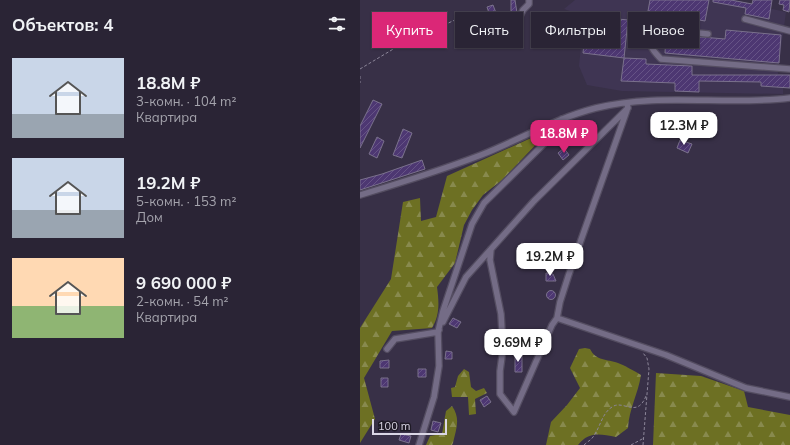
<!DOCTYPE html>
<html lang="ru">
<head>
<meta charset="utf-8">
<style>
  :root { --surface:#2a2435; --page:#363041; --text:#f1f3f6; --muted:#a5a4ad; --line:#464150; --accent:#db2777 }
  body { margin:0; font-family:Mulish,sans-serif; background:var(--page); color:var(--text); height:100vh; display:flex; flex-direction:column; font-size:15px; white-space:nowrap }
  * { box-sizing:border-box; margin:0 }
  p { font-size:13px; color:var(--muted) }
  .icon { flex:none; width:22px; height:22px; fill:none; stroke:currentColor; stroke-width:2; stroke-linecap:round; stroke-linejoin:round }
  .map { position:relative; flex:1; overflow:hidden }
  .drawer { display:flex; flex-direction:column; background:var(--surface); width:360px }
  .drawer>* { flex:none }
  .top-card { position:absolute; left:12px; top:12px; width:358px; height:36px; display:flex; gap:8px }
  .scale { position:absolute; left:12px; bottom:10px; width:75px; box-sizing:border-box; padding-left:4px; border:2px solid #dbd7e6; border-top:0; font-size:11px; line-height:14px; white-space:nowrap; color:#dbd7e6; -webkit-text-stroke:3px #1e1a25; paint-order:stroke }
  .price { position:absolute; translate:-50% -34px; padding:0 9px; border-radius:8px; background:#fff; color:#222; font-size:13px; line-height:26px; filter:drop-shadow(0 1px 2px #0008) }
  .price::after { content:''; position:absolute; left:50%; top:24px; width:12px; height:9px; margin-left:-6px; background:inherit; clip-path:polygon(0 0,100% 0,50% 100%) }
  .price.selected { background:var(--accent); color:#fff }
  ul { padding:0; list-style:none }
  li { display:flex; align-items:center; gap:12px; height:100px; padding:0 12px }
  li span { display:grid; place-items:center; flex:none; width:112px; height:80px; border-radius:0px; color:#555 }
  li>.icon { margin-inline-start:auto }
  span .icon { width:48px; height:48px; fill:#fffc; stroke-width:1 }
  li b { font-size:17px }
  h2 { display:flex; justify-content:space-between; align-items:center; height:48px; padding:0 12px; font-size:17px }
  .tag { padding:0 14px; border-radius:0px; background:var(--surface); box-shadow:0 1px 3px #0004,0 0 0 1px var(--line); font-size:14px; line-height:36px }
  .tag.selected { background:var(--accent); color:#fff }
  main { display:flex; flex:1; min-height:0 }
  .map>svg:first-child { display:block }
  .built { fill:#3f3553 }
  .forest { fill:url(#forest-firs) }
  .building { fill:url(#building-hatch); stroke:#7a718c }
  .lines { fill:none; stroke-linecap:round; stroke-linejoin:round }
  .minor-casing { stroke:#544d61; stroke-width:8 }
  .path { stroke:#8c8699; stroke-width:1; stroke-dasharray:3 2; stroke-linecap:butt }
  .minor { stroke:#746c86; stroke-width:5.5 }
</style>
</head>
<body>
<main>
<section class="drawer">
<h2>Объектов: 4<svg class="icon" aria-label="filters" viewBox="0 0 24 24"><path d="M4 7h16M4 17h16"/><circle cx="9" cy="7" r="2"/><circle cx="15" cy="17" r="2"/></svg></h2>
<ul>
<li><span style="background:linear-gradient(#c9d6e8 70%,#9aa5b1 0)"><svg class="icon" aria-label="home" viewBox="0 0 24 24"><path d="M3 11l9-7 9 7M6 9v11h12V9"/></svg></span><div><b>18.8M ₽</b><p>3-комн. · 104 m²</p><p>Квартира</p></div></li>
<li><span style="background:linear-gradient(#c9d6e8 65%,#9aa5b1 0)"><svg class="icon" aria-label="home" viewBox="0 0 24 24"><path d="M3 11l9-7 9 7M6 9v11h12V9"/></svg></span><div><b>19.2M ₽</b><p>5-комн. · 153 m²</p><p>Дом</p></div></li>
<li><span style="background:linear-gradient(#ffd9b3 60%,#8fb573 0)"><svg class="icon" aria-label="home" viewBox="0 0 24 24"><path d="M3 11l9-7 9 7M6 9v11h12V9"/></svg></span><div><b>9 690 000 ₽</b><p>2-комн. · 54 m²</p><p>Квартира</p></div></li>
</ul>
</section>
<div class="map">
<svg width="430" height="445" viewBox="0 0 430 445">
  <defs>
    <pattern id="forest-firs" width="22" height="20" patternUnits="userSpaceOnUse"><rect width="22" height="20" fill="#6d7023"/><path d="M5 1l3.5 6h-7zM16 11l3.5 6h-7z" fill="#888a4e"/></pattern>
    <pattern id="building-hatch" width="6" height="6" patternUnits="userSpaceOnUse"><rect width="6" height="6" fill="#4d3772"/><path d="M-1 1l2-2M0 6l6-6M5 7l2-2" fill="none" stroke="#665386"/></pattern>
  </defs>
  <rect width="100%" height="100%" fill="#383047"/>
  <!-- built -->
  <path class="built" d="M215,0h156l55,12 -7,51h-1v11l12,1v13h-7v6l-161,-3 -35,-6 -8,-19 5,-50 -20,-7z"/>
  <!-- forest -->
  <path class="forest" d="M187,133l-45,47 -19,15 -11,15 -8,15 -9,38 -18,24c2,15 3,28 -5,41l-40,3 -28,47 11,41 -15,24v-115l31,-49 12,-77 17,-4 1,23 15,-4 11,-41 93,-42z
    M225,348l5,1c6,12 17,10 28,14 8,3 16,8 23,12 -3,19 -12,34 -13,53l-12,9c-16,-3 -27,-6 -38,8h-32l5,-23 16,-17 13,-17 -10,-20 9,-19z
    M104,369l5,3 2,15 5,4 8,-3 3,5 -12,6 1,15 -7,1 -1,-18h-16l-1,-9 4,-1 3,-11z
    M296,373l45,3 43,15 4,16 42,8v30h-137z
    M92,406c9,13 4,23 1,37l-1,2h-26l4,-9 12,-2 4,-23z"/>
  <!-- building -->
  <path class="building" d="M151,0h4l2,13 -2,4 -4,1z
    M290,0h59l-4,21 -57,-10z
    M353,0h18l21,4 1,-4h19l-3,19 -24,-5 1,-6 -33,-6z
    M420,0h10l-1,12 -6,-2 1,-5 -5,-1z
    M133,5l3,8 -6,3 -3,-9z
    M227,16l41,4 -4,38 -41,-5z
    M366,30l55,5 -2,28 -114,-10 1,-19 59,5z
    M264,58l22,1v5l46,2v9h98v13l-29,-2v-4l-62,-1v11l-24,-1v-8l-54,-2z
    M13,100l9,4 -22,44v-22z
    M43,129l9,4 -10,25 -9,-3z
    M17,137l7,4 -7,17 -8,-4z
    M320,140l12,4 -4,9 -11,-5z
    M204,148l5,7 -6,5 -5,-7z
    M62,160l3,9 -65,21v-10l22,-6z
    M186,273l7,1 3,7h-10z
    M186.5 295a4.5 4.5 0 1 1 9 0a4.5 4.5 0 1 1-9 0Z
    M93,318l8,4 -4,6 -8,-4z
    M86,351l6,1v7h-7z
    M155,354h7v18h-7z
    M29,360v8h-9v-7z
    M58,369h8v8h-8z
    M21,378h7v9h-7z
    M127,396l4,6 -7,5 -4,-7z
    M73,421l8,2 -3,9 -7,-2z
    M41,434l10,2 -2,7 -10,-3z"/>
  <g class="lines">
    <!-- minor casing -->
    <g class="minor-casing">
      <path id="minor" d="M385,19l45,12
        M157,22l6,-12 6,-6v-4
        M348,34l-59,-6c-2,14 2,21 12,31l129,10
        M0,195c40,-12 82,-25 121,-40 38,-15 75,-37 115,-47 64,-16 130,-2 194,-10
        M131,249l-1,11 11,54 2,35 -3,22v23l14,18 38,-87 5,-7 109,37 80,33 44,9
        M197,318l3,-16 9,-28 58,-164
        M83,322l23,-45 68,-76 94,-93 -1,-5
        M27,349l8,-10 43,-7 1,-2
        M59,445l15,-48 5,-31 -1,-34 5,-21 29,-87 12,-21 76,-75 2,-9"/>
    </g>
    <!-- path -->
    <path class="path" d="M0,69l35,-21 62,-29 55,3
      M0,76v7
      M224,445c3,-3 7,-5 9,-8 7,-9 9,-24 19,-30 11,-8 25,12 34,-11
      M271,445l13,-7
      M283,445l6,-76 -2,-11 -4,-5"/>
    <!-- minor -->
    <use href="#minor" class="minor"/>
  </g>
</svg>
<div class="scale">100 m</div>
<b class="price" style="left:324px;top:146px">12.3M ₽</b>
<b class="price selected" style="left:204px;top:154px">18.8M ₽</b>
<b class="price" style="left:190px;top:277px">19.2M ₽</b>
<b class="price" style="left:158px;top:363px">9.69M ₽</b>
<div class="top-card">
<a class="tag selected">Купить</a>
<a class="tag">Снять</a>
<a class="tag">Фильтры</a>
<a class="tag">Новое</a>
</div>
</div>
</main>
</body>
</html>
